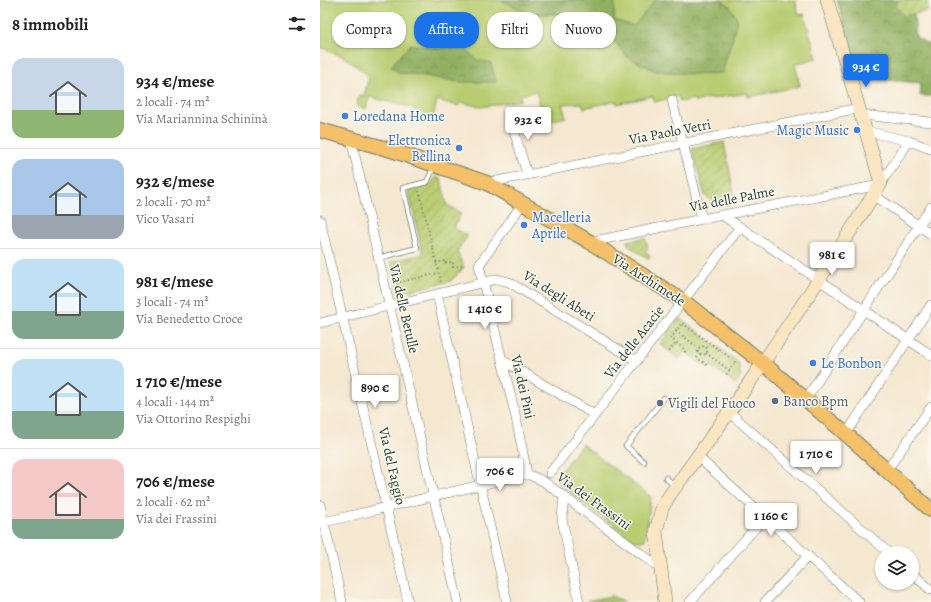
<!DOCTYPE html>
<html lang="it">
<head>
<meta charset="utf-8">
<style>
  :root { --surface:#fff; --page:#f6f6f6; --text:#222; --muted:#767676; --line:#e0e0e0; --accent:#1a73e8 }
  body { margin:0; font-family:Alegreya,serif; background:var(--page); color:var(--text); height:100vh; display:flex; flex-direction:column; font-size:15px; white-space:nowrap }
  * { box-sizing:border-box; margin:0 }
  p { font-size:13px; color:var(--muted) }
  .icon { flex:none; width:22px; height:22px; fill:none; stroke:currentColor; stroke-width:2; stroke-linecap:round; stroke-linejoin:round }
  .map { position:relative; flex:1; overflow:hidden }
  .panel { display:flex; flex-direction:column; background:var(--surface); width:320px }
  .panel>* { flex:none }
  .top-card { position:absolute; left:12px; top:12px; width:380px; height:36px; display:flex; gap:8px }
  .buttons { position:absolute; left:555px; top:546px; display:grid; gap:8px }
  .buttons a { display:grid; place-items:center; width:44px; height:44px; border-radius:50%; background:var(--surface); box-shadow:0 1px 3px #0004; font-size:20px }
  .price { position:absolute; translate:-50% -34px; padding:0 9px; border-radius:4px; background:#fff; color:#222; font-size:13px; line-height:26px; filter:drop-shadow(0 1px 2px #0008) }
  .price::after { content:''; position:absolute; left:50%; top:24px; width:12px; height:9px; margin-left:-6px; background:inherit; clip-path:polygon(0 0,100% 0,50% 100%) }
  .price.active { background:var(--accent); color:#fff }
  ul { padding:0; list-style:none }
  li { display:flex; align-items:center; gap:12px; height:100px; padding:0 12px }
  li+li { border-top:1px solid var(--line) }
  li span { display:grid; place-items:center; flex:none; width:112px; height:80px; border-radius:12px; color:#555 }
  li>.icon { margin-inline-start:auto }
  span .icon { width:48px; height:48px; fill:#fffc; stroke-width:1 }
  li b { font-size:17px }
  h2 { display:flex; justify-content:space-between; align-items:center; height:48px; padding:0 12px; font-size:17px }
  .chip { padding:0 14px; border-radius:16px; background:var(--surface); box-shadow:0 1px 3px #0004; font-size:14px; line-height:36px }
  .chip.active { background:var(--accent); color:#fff }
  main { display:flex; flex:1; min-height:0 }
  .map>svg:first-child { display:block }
  .grass { fill:#b8cc70; stroke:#6c8452 }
  .forest { fill:url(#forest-crowns); stroke:#58764b }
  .garden { fill:url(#garden-furrows); stroke:#6c8452 }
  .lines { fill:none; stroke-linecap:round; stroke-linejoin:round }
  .lane-casing { stroke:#6a796b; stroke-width:6 }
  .street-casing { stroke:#6a796b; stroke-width:10 }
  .secondary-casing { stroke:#6a796b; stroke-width:14 }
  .primary-casing { stroke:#6a796b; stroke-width:16 }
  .path { stroke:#6a796b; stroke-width:2; stroke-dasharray:1 3; stroke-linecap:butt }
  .lane { stroke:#fff; stroke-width:4.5 }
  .street { stroke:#fff; stroke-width:9 }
  .secondary { stroke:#fbe6c4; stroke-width:13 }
  .primary { stroke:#f4c16b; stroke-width:14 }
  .shop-dot { fill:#3f7fe0; stroke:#fbf7ec; stroke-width:1.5 }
  .service-dot { fill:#5c6f8a; stroke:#fbf7ec; stroke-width:1.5 }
  .labels { text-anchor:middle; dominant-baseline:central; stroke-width:3; stroke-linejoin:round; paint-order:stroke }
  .shop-label { font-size:14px; fill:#366cbe; stroke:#fbf7ec; text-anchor:start }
  .street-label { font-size:14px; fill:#1f3d34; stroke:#fbf7ec }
  .service-label { font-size:14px; fill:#4e5e75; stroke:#fbf7ec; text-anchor:start }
</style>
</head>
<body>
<main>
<section class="panel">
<h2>8 immobili<svg class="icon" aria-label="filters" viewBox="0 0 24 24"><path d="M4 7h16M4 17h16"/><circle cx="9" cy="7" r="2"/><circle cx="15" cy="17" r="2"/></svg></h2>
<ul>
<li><span style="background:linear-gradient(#c9d6e8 65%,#8fb573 0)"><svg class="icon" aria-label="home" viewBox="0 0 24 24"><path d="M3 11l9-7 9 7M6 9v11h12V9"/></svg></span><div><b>934 €/mese</b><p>2 locali · 74 m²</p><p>Via Mariannina Schininà</p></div></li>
<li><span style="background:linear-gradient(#a9c7e8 70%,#9aa5b1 0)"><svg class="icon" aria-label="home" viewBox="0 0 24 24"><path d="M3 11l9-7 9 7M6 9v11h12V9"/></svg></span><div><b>932 €/mese</b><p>2 locali · 70 m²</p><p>Vico Vasari</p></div></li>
<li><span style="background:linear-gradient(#bfe0f5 65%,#7fa58c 0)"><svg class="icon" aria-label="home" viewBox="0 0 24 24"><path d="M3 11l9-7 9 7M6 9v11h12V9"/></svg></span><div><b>981 €/mese</b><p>3 locali · 74 m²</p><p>Via Benedetto Croce</p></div></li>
<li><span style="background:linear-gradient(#bfe0f5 65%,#7fa58c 0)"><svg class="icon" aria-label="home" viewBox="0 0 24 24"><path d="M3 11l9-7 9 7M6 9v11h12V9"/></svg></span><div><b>1 710 €/mese</b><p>4 locali · 144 m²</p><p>Via Ottorino Respighi</p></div></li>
<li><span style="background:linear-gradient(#f6c9c9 75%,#7fa58c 0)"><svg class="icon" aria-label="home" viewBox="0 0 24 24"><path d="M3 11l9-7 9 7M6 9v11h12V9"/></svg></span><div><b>706 €/mese</b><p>2 locali · 62 m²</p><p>Via dei Frassini</p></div></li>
</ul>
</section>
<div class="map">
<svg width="611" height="602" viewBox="0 0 611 602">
  <defs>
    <pattern id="forest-crowns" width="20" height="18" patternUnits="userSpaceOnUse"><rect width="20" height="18" fill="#92b062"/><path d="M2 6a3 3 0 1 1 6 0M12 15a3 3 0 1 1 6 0" fill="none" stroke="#779052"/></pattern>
    <pattern id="garden-furrows" width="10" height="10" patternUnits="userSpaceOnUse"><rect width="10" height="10" fill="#b8cc70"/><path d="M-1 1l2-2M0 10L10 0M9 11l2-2" fill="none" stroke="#95a75d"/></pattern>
  </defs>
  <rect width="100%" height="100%" fill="#fbf7ec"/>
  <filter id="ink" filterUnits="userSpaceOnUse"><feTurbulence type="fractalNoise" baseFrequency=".025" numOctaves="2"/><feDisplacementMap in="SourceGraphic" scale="8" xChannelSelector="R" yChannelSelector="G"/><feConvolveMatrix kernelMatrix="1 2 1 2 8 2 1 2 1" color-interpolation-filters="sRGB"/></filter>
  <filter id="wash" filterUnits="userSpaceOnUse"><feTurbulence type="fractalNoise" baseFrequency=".012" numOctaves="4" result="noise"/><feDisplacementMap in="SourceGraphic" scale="16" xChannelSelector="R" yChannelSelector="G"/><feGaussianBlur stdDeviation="0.9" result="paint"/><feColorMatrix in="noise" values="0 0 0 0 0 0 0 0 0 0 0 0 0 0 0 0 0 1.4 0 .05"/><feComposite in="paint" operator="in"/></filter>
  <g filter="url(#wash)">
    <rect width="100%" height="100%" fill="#f5e8d1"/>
    <!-- grass -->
    <path class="grass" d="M0,0h475l4,15 5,-1 13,44 -22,6 5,22 -52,11 -1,-4 -37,6v-1l-15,4 -1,-3 -14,3 -2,-6 -24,6 -1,-6 -36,8 -1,-3 -32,7 -2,-5 -20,1 4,13 -21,5 -9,-31 -16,4 1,5 -40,7 -21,-5 -2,4 -21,-6 -5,22 -20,-4 2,-10 -45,-11 -3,12 -9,-3 2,-11 5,1 5,-20 -25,-19 -24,-10z
      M262,444l69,53 -6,43 -5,1 -7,-1 -72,-55 -3,-6v-4z"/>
    <!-- forest -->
    <path class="forest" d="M181,0h114l-1,20 20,6 21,-26h66l8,5 8,13 -4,19 -11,36 -30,1 -36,-3 -29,-14 -15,-19 -46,-24h-36z
      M517,0h61l-2,7 8,9 10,-2 2,23 15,9v50h-11l1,-13 -61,-5z
      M91,44l28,5 20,-5 18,16 14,3 5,19h-37l-39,-7 -21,-2 -8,-7z"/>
    <!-- garden -->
    <path class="garden" d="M578,0h29l1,11 -24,5 -8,-9z
      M404,142l12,61 -16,3 -15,-10 -13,-47z
      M115,177l6,2 6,26 14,8 -7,15 14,8 -11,15 7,17 -13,13 -52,12 -8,-31 32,-8 -15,-65 23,-5z
      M325,238l3,9 -2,6 4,3 -1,3 -20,-13 -2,-5z
      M360,318l58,44 3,14 -6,8 -25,-19 -5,1 -20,-14 -6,7 -19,-15z
      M291,596l14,6h-38v-1z"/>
  </g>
  <g filter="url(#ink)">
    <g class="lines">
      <!-- lane casing -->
      <g class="lane-casing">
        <path id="lane" d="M58,258l39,-10 -14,-60 24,-6 7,-15
          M324,462l-18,-16 38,-48
          M346,478l9,8"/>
      </g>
      <!-- street casing -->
      <g class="street-casing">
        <path id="street" d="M352,100l30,119
          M189,114l18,60
          M541,115l70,7
          M546,131l43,10 22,8
          M31,139l107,463
          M167,183l372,-75
          M561,183l28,-42
          M553,195l58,39
          M203,203l-44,62 37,153 11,56
          M402,215l209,140
          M0,220l88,382
          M270,242l112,-23 178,-34
          M117,294l70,308
          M0,323l177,-44 12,3 128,79
          M182,360l93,55
          M486,399l125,-192
          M409,412l160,141
          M526,434l85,-129
          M378,457l161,145
          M567,470l44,-63
          M230,473l190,-246
          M244,496l-2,23 17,83
          M0,505l22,97
          M0,523l207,-49 16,7 116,86
          M592,573l19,17
          M370,602l75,-85
          M445,602l43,-46"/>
      </g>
      <!-- secondary casing -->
      <g class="secondary-casing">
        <path id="secondary" d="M345,602l-9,-71 6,-23 7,-12c74,-102 145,-206 212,-313l-54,-183"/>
      </g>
      <!-- primary casing -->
      <g class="primary-casing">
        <path id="primary" d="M0,130l71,20 96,33 103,59 93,59 80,62 83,71 85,76"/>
      </g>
      <!-- path -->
      <path class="path" d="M99,191l22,91
        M116,263l10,-2v2l7,-1v5l10,-2
        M76,283l43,-10
        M356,331l23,17 -1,4 2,2 4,1 3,-3v-4l-3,-2 -5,2
        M349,351l7,-8
        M365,352v-2l-14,-12 11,-15 54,39 -11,14
        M386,353l23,17
        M380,354l-3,4 10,7"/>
      <!-- lane -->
      <use href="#lane" class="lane"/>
      <!-- street -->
      <use href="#street" class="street"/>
      <!-- secondary -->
      <use href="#secondary" class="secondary"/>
      <!-- primary -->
      <use href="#primary" class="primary"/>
    </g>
  </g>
  <!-- markers -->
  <g class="shop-dot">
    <circle cx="25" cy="116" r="4"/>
    <circle cx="537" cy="130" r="4"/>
    <circle cx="139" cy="148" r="4"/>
    <circle cx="204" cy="225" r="4"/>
    <circle cx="493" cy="363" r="4"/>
  </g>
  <g class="service-dot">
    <circle cx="455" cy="401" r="4"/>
    <circle cx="340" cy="403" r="4"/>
  </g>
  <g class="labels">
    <!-- shop labels -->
    <g class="shop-label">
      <text x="33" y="116">Loredana Home</text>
      <text x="529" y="130" text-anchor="end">Magic Music</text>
      <text x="131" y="140" text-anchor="end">Elettronica<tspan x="131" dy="16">Bellina</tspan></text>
      <text x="212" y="217">Macelleria<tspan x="212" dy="16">Aprile</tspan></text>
      <text x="501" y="363">Le Bonbon</text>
    </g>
    <!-- street labels -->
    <g class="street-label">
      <text transform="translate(350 132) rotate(-11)">Via Paolo Vetri</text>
      <text transform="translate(412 199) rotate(-11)">Via delle Palme</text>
      <text transform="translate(329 280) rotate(33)">Via Archimede</text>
      <text transform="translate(239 296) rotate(32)">Via degli Abeti</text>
      <text transform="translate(84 309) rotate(77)">Via delle Betulle</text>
      <text transform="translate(314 342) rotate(-52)">Via delle Acacie</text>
      <text transform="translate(203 387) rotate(77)">Via dei Pini</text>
      <text transform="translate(72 466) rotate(77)">Via del Faggio</text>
      <text transform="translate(274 501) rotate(36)">Via dei Frassini</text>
    </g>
    <!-- service labels -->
    <g class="service-label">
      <text x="463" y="401">Banco Bpm</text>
      <text x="348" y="403">Vigili del Fuoco</text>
    </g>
  </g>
</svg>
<div class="buttons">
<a><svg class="icon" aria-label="layers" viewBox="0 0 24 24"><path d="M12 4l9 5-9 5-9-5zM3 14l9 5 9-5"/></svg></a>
</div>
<b class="price active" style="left:546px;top:88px">934 €</b>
<b class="price" style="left:208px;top:141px">932 €</b>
<b class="price" style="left:512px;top:276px">981 €</b>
<b class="price" style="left:165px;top:330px">1 410 €</b>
<b class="price" style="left:55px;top:409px">890 €</b>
<b class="price" style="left:496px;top:475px">1 710 €</b>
<b class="price" style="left:180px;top:492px">706 €</b>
<b class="price" style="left:451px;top:537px">1 160 €</b>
<div class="top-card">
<a class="chip">Compra</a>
<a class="chip active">Affitta</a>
<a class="chip">Filtri</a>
<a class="chip">Nuovo</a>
</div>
</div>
</main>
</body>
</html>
